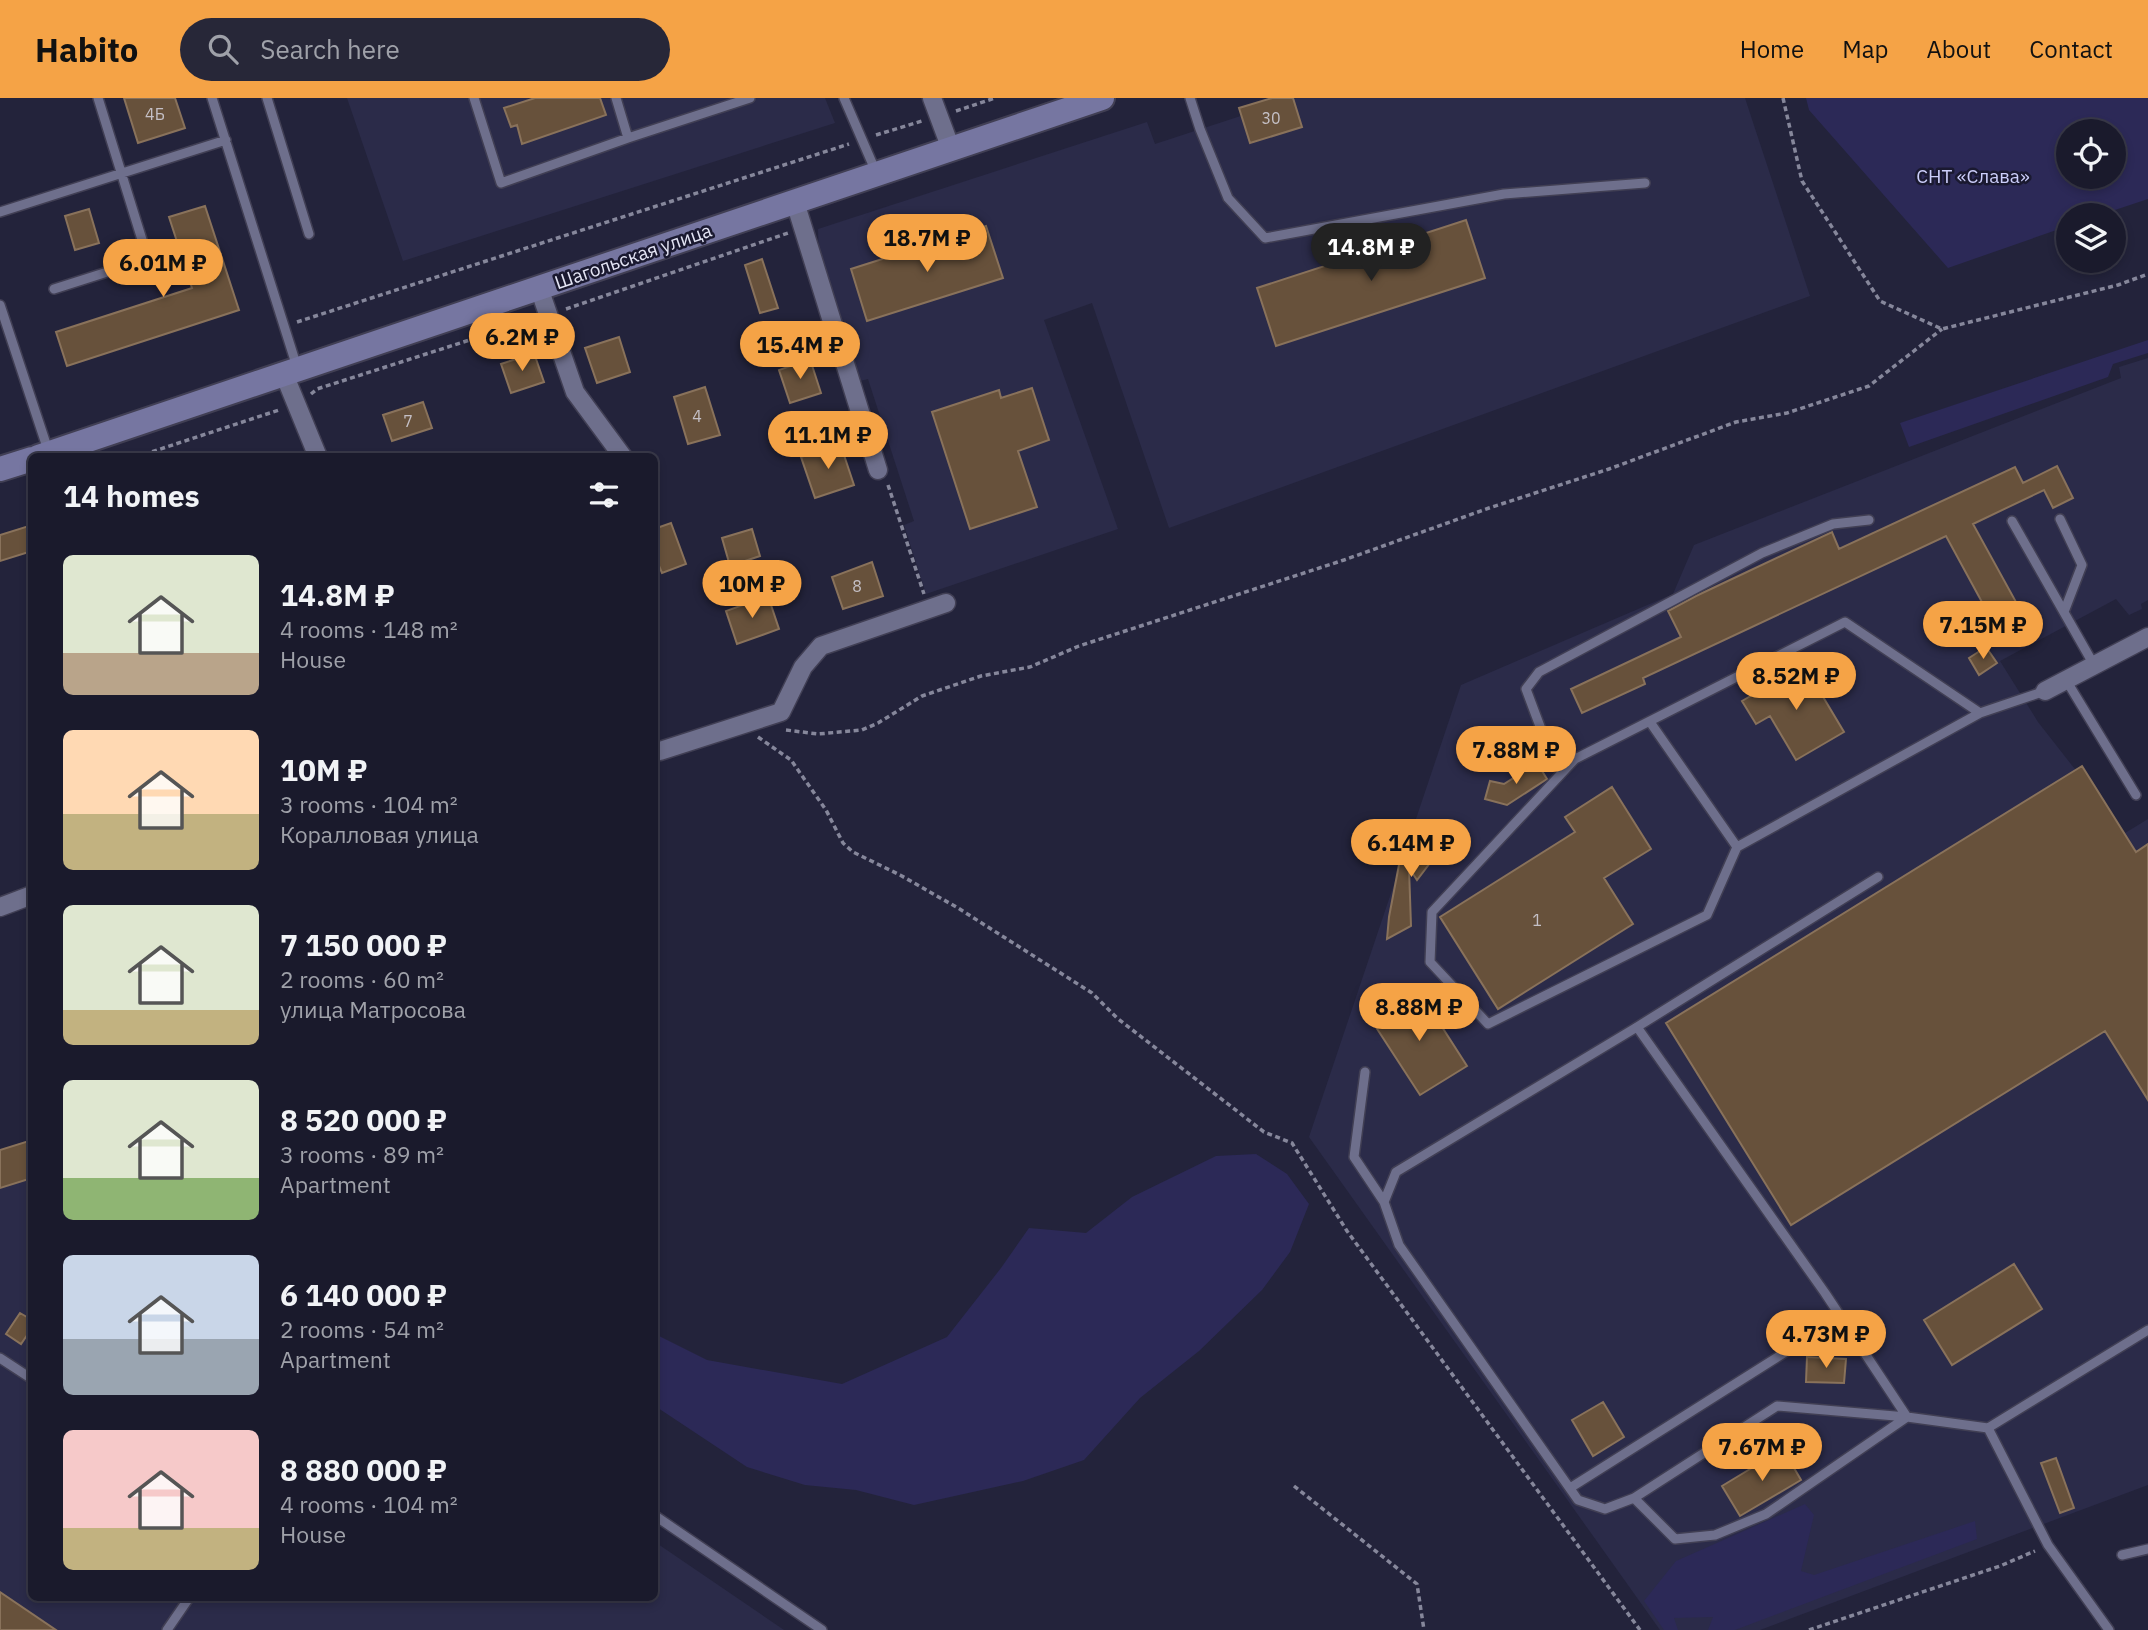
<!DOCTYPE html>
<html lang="en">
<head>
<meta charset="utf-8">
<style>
  :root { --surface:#1a1a2c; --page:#272738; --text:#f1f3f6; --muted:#9fa1a9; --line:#383848; --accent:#f5a346 }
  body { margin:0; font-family:"IBM Plex Sans",sans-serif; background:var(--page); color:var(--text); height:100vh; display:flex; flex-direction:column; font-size:26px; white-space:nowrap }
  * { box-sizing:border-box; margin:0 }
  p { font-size:23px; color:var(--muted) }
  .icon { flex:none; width:38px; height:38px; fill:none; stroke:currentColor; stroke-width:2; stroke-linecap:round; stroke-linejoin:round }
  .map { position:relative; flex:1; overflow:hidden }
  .side { position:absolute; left:28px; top:355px; width:630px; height:1148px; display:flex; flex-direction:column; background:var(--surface); border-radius:10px; box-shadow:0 4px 10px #0003,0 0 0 2px var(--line) }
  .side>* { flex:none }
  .buttons { position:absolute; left:2056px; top:21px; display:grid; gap:14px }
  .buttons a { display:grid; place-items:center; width:70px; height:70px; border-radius:50%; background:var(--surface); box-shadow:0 4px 10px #0003,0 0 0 2px var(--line); font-size:35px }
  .price { position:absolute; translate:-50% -60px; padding:0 16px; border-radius:24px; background:var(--accent); color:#111; font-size:23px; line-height:46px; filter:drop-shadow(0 2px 4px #0008) }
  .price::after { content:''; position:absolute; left:50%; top:42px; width:21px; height:16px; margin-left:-10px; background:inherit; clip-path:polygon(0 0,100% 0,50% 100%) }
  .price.on { background:#222; color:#fff }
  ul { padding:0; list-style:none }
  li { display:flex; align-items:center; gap:21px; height:175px; padding:0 35px }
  li span { display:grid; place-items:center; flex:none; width:196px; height:140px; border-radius:10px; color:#555 }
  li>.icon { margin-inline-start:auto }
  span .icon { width:84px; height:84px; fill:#fffc; stroke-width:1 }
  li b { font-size:30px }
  h2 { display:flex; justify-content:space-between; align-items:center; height:84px; padding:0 35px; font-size:30px }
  header { display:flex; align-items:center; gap:42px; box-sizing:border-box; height:98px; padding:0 35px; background:var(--accent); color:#111 }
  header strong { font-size:33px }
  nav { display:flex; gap:38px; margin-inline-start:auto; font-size:24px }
  .search { width:490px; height:63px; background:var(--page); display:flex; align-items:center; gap:18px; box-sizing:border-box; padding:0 24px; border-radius:38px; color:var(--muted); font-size:26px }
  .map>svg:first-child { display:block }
  .built { fill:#2b2b49 }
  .green { fill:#2c2957; fill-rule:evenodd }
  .building { fill:#67513b; stroke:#89725b; stroke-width:2 }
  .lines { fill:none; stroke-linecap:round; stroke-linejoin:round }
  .lane-casing { stroke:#413f54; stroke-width:12 }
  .street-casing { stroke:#413f54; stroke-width:21 }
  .secondary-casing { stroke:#413f54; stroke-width:28 }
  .path { stroke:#86879b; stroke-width:3.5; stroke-dasharray:5 3.5; stroke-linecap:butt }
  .lane { stroke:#6e6f8c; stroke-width:9 }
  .street { stroke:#6e6f8c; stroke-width:18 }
  .secondary { stroke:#7676a1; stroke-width:24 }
  .labels { text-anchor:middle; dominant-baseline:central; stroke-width:5; stroke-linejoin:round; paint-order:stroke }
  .number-label { font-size:16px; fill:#c5c0c6 }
  .park-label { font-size:19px; fill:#cccefa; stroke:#1a1930 }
  .street-label { font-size:19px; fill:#e4e5f5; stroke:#1a1930 }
</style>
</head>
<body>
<header>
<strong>Habito</strong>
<div class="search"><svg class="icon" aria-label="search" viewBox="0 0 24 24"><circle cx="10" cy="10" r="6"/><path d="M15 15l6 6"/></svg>Search here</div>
<nav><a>Home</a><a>Map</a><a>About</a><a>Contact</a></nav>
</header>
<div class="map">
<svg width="2148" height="1532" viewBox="0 0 2148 1532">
  <rect width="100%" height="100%" fill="#23233b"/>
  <!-- built -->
  <path class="built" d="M347,0h478l10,25 -432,138z
    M1296,0h449l65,198 -641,232 -77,-225 -48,17 74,209 -192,65 -22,-69 10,-4 -46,-142 -12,3 -37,-118 -1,-35 329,-107 8,22z
    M2148,260v242l-7,4 1,5 -13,6 -13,-16 -116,62 38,61 87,111 23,-14v666l-388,145h-100l-351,-493 152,-452 212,-91 21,-49 427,-167 -2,-11z
    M31,1043l1,457h622l1,-56 129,88h-784v-479z"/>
  <!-- green -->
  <path class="green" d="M1806,0h342v101l-48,16h-32v11l-120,42 -139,-158zM2114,33v46h-46v-46z
    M2148,242v13l-35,11 -5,13 -199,70 -9,-24z
    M1256,1056l31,20 22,30 -19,48 -28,38 -63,61 -59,47 -56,62 -61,21 -109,24 -58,-15 -51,-5 -58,-18 -92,-61v-72l52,26 135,24 105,-47 54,-69 28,-40 57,5 46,-36 84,-41z
    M1805,1406l9,11 -13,56 13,4 161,-54 2,18 -242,91h-27l5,-13 -39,1 4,12h-14l-20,-29 32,-40z"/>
  <!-- building -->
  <path class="building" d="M124,0h51l10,30 -47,15z
    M535,0h65l6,17 -84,29 -5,-19 -6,2 -7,-19z
    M1272,0h21l9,29 -52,16 -11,-35z
    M205,108l34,104 -172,56 -11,-34 136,-44 -23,-71z
    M89,111l10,34 -24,7 -10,-34z
    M1466,122l19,58 -209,68 -19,-58z
    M986,128l17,52 -136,43 -16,-52z
    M762,161l16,49 -18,5 -15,-48z
    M619,239l11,35 -33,11 -12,-35z
    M534,255l10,29 -33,11 -10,-29z
    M810,261l11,34 -31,10 -11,-33z
    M705,289l15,48 -32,9 -14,-47z
    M1032,290l17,52 -31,11 19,56 -67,22 -38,-117 67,-22 2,8z
    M423,304l9,26 -40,13 -9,-26z
    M840,345l14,42 -39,13 -14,-41z
    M2057,368l16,32 -20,10 -9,-18 -71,34 54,98 -26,15 -55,-101 -303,142 2,6 -63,29 -11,-24 110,-52 -13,-26 28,-15 136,-64 7,17 176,-82 8,16z
    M671,425l15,41 -24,9 -8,-19v-25z
    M32,427v26l-32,10v-26z
    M752,431l8,27 -30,10 -8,-28z
    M872,464l11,34 -40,13 -11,-32z
    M768,498l11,33 -42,15 -11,-33z
    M1986,549l11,16 -18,12 -10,-17z
    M1804,567l40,67 -48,28 -26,-44 -14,8 -14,-23z
    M1537,665l10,16 -40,26 -22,-6 5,-18 14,3z
    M2082,668l54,86 12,-8v256l-43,-69 -314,194 -125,-202z
    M1612,689l39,62 -47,29 29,46 -135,85 -58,-92 135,-85 -10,-15z
    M1428,729l18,15 -29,38 -8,-12 2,58 -24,13 2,-22 13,-68h6v7z
    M1419,893l48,75 -47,29 -48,-74z
    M32,1042v38l-32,10v-38z
    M2014,1166l28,45 -90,56 -28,-45z
    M20,1215l12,7v8l-11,16 -15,-10z
    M1807,1259l39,2 -2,24 -38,-1z
    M1603,1304l21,35 -31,19 -21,-36z
    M1783,1351l18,31 -61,36 -18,-30z
    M2056,1360l18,50 -14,5 -19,-50z
    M0,1494l56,38h-56z"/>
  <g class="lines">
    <!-- lane casing -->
    <g class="lane-casing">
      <path id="lane" d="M212,0l85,269
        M267,0l42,136
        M474,0l27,85 127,-45 122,-40
        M616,0l12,40
        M844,0l32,74
        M1190,0l10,31 28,69 37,40 239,-44 141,-11
        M0,114l226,-72
        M54,191l94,-30 -50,-161
        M0,207l49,148
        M2060,421l22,46 -18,47
        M2012,423l82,144
        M2066,582l70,115
        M1980,615l-135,-91 -270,137 -143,153 -2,50 58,62 219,-109 30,-68 243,-134 65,-22
        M1650,624l87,125
        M1575,661l-34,-30 -15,-40 13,-17 223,-119 71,-29 36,-4
        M1878,779l-241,150 -241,145 -12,30 15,43 179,255 27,9 29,-11 143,-92 130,11
        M1637,929l188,266 82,124 81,11 60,117 61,85
        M1365,974l-11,85 30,45
        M0,1260l32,21
        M1988,1330l160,-98
        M1570,1390l271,-171
        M1634,1400l41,41 40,-4 51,-21 141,-97
        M654,1417l168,115
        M2122,1457l26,-6
        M167,1532l22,-32"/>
    </g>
    <!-- street casing -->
    <g class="street-casing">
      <path id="street" d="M932,0l19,51
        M795,104l83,268
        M539,190l36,104 48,65
        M284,276l34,83
        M2045,593l103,-54
        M654,652l6,1 121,-39 22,-45 18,-21 125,-43
        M0,809l32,-12"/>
    </g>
    <!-- secondary casing -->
    <g class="secondary-casing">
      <path id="secondary" d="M38,359l1064,-359
        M0,371l32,-10"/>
    </g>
    <!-- path -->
    <path class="path" d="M1783,0l19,83 78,120 62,28 176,-44 30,-11
      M956,13l39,-13
      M876,37l46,-14
      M566,211l222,-76
      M297,224l552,-178
      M311,296l6,-5 215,-69
      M136,359l143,-47
      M888,387l36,109
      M786,632l32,4 44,-4 16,-7 44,-27 59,-20 49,-9 49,-21 265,-86 145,-52 120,-39 127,-47 51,-9 82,-27 73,-57
      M758,639l33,23 35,50 17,33 10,9 47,23 58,33 134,85 25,25 147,114 28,11 55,88 293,399
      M1294,1388l123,98 7,46
      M1809,1532l191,-64 35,-15"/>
    <!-- lane -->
    <use href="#lane" class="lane"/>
    <!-- street -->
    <use href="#street" class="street"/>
    <!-- secondary -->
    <use href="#secondary" class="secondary"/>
  </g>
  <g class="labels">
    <!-- number labels -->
    <g class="number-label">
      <text x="155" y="16">4Б</text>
      <text x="1271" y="20">30</text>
      <text x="697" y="318">4</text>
      <text x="408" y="323">7</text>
      <text x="857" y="488">8</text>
      <text x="1537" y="822">1</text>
    </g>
    <!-- park labels -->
    <g class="park-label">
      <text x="1973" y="78">СНТ «Слава»</text>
    </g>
    <!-- street labels -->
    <g class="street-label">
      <text transform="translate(633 158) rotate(-19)">Шагольская улица</text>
    </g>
  </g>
</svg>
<div class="buttons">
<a><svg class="icon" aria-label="locate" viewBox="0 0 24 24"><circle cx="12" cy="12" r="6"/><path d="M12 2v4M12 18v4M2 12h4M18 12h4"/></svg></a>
<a><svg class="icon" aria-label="layers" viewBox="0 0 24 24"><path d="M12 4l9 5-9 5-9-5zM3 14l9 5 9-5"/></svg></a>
</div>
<b class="price" style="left:927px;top:176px">18.7M ₽</b>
<b class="price on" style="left:1371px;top:185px">14.8M ₽</b>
<b class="price" style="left:163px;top:201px">6.01M ₽</b>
<b class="price" style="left:522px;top:275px">6.2M ₽</b>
<b class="price" style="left:800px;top:283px">15.4M ₽</b>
<b class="price" style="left:828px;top:373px">11.1M ₽</b>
<b class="price" style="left:752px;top:522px">10M ₽</b>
<b class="price" style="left:1983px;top:563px">7.15M ₽</b>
<b class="price" style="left:1796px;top:614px">8.52M ₽</b>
<b class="price" style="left:1516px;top:688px">7.88M ₽</b>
<b class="price" style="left:1411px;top:781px">6.14M ₽</b>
<b class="price" style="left:1419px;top:945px">8.88M ₽</b>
<b class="price" style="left:1826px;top:1272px">4.73M ₽</b>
<b class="price" style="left:1762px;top:1385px">7.67M ₽</b>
<section class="side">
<h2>14 homes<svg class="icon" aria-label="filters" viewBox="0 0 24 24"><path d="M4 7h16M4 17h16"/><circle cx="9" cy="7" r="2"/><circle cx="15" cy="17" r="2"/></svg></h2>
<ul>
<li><span style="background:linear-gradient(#dfe7d0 70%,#b9a48a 0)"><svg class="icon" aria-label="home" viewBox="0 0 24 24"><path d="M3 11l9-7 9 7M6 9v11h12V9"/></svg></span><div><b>14.8M ₽</b><p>4 rooms · 148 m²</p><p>House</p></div></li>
<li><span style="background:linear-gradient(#ffd9b3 60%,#c2b280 0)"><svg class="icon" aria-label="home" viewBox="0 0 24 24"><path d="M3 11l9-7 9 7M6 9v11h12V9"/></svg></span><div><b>10M ₽</b><p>3 rooms · 104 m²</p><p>Коралловая улица</p></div></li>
<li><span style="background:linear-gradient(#dfe7d0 75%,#c2b280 0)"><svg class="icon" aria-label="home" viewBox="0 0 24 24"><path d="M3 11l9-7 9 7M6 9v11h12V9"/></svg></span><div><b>7 150 000 ₽</b><p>2 rooms · 60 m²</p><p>улица Матросова</p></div></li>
<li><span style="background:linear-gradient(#dfe7d0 70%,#8fb573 0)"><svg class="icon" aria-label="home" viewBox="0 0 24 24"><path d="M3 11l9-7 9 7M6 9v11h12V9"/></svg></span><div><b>8 520 000 ₽</b><p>3 rooms · 89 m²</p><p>Apartment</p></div></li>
<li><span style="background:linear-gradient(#c9d6e8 60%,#9aa5b1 0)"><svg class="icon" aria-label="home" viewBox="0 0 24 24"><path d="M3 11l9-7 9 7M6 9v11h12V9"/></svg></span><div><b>6 140 000 ₽</b><p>2 rooms · 54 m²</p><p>Apartment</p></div></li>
<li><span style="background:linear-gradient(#f6c9c9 70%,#c2b280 0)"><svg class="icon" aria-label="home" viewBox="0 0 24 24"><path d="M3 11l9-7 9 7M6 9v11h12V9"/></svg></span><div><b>8 880 000 ₽</b><p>4 rooms · 104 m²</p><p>House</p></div></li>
</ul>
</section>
</div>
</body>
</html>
